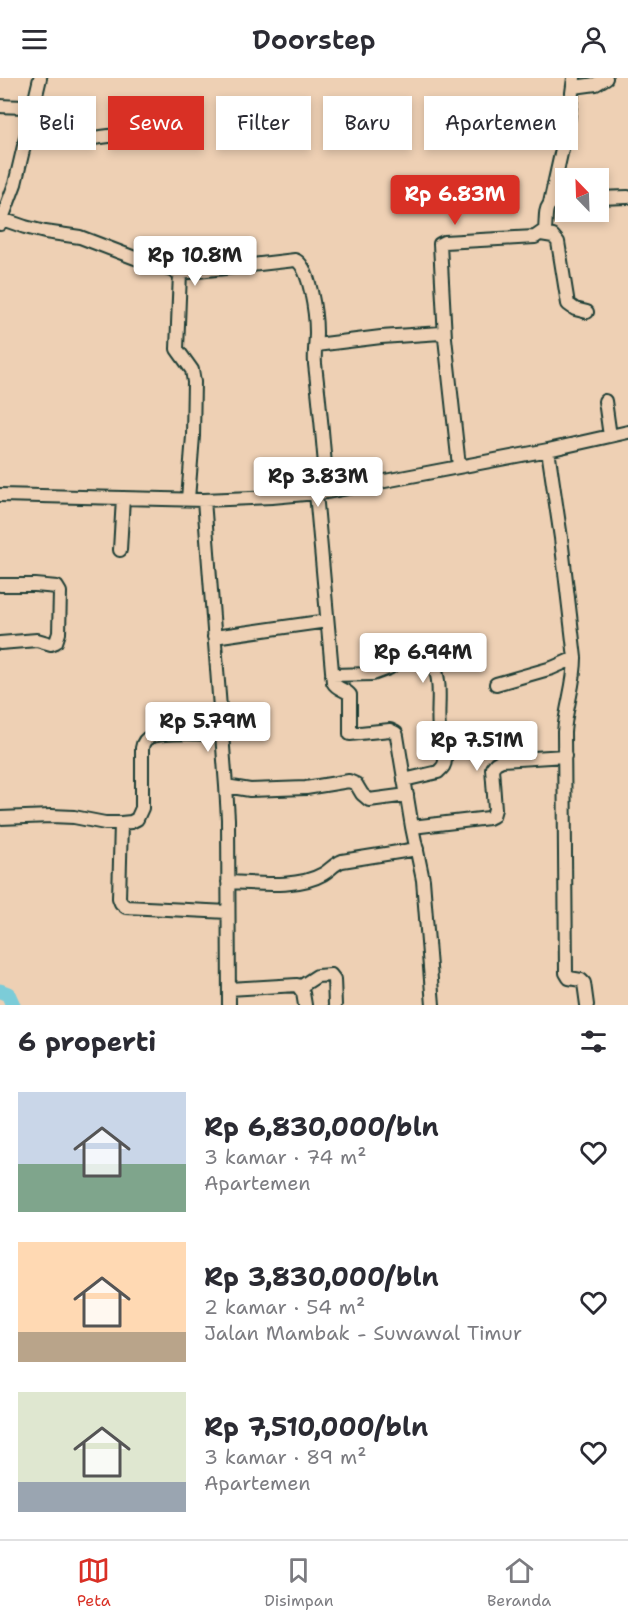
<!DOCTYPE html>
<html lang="id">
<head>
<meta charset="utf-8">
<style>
  :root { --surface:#fff; --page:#f2f2f3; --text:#2b2b33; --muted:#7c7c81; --line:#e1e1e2; --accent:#d93025 }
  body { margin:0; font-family:"Shantell Sans",sans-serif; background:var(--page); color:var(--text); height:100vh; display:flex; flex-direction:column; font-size:22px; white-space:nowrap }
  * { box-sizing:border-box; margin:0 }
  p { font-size:20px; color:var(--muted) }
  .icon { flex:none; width:33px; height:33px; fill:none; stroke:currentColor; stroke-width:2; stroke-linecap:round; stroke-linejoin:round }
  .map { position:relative; height:927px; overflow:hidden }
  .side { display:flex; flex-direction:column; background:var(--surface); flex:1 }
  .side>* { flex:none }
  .banner { position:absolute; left:18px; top:18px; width:592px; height:54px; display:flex; gap:12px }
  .needle { width:39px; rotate:337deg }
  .fabs { position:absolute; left:555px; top:90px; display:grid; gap:12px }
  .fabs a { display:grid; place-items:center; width:54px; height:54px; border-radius:0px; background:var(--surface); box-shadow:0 3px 9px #0003; font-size:30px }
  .price { position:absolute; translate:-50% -51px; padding:0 14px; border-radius:6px; background:#fff; color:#222; font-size:20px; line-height:39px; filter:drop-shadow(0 2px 3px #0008) }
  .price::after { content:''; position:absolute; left:50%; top:36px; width:18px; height:14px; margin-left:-9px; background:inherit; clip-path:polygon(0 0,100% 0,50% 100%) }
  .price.on { background:var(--accent); color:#fff }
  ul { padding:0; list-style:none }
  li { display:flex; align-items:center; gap:18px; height:150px; padding:0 18px }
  li span { display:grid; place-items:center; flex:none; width:168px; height:120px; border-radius:0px; color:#555 }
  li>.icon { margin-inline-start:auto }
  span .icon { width:72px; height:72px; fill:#fffc; stroke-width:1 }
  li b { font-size:26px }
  h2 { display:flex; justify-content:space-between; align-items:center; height:72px; padding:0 18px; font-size:26px }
  .pill { padding:0 21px; border-radius:0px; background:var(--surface); box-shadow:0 3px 9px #0003; font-size:21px; line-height:54px }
  .pill.on { background:var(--accent); color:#fff }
  header { display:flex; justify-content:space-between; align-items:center; height:78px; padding:0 18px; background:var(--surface); font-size:27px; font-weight:600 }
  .menu { display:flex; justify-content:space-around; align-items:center; height:84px; border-top:2px solid var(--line); background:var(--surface); font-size:16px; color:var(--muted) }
  .menu a { display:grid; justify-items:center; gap:3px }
  .menu .on { color:var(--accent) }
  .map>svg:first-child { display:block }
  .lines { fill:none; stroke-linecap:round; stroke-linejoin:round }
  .river { stroke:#7cccd8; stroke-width:15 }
  .minor-casing { stroke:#1f3d34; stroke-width:16 }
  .minor { stroke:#eed0b4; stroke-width:12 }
</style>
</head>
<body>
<header><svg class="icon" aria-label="menu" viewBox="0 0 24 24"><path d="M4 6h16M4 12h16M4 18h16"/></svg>Doorstep<svg class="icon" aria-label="person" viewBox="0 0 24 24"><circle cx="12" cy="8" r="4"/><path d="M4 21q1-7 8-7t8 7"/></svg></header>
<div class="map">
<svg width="628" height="927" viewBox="0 0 628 927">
  <rect width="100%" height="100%" fill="#eed0b4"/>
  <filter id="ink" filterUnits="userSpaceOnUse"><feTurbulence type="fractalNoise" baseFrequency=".0167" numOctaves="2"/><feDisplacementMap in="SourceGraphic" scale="12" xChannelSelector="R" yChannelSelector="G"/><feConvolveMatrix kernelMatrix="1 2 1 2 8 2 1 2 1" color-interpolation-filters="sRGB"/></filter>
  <g filter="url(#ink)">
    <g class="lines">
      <!-- river -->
      <path class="river" d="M0,913l8,3 5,11"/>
      <!-- minor casing -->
      <g class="minor-casing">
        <path id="minor" d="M574,9l22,-3 10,-6
          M0,28c12,1 43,-1 51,8 6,7 11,16 15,24l4,3 70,-9
          M598,120l30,-1
          M550,125l18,-81 6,-44
          M2,141l23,8 20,5 35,5 55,21 45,15 -3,76 15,21 2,12 -1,54 -5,63
          M0,146l15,-40 25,-106
          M541,156l12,2 5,6 10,62 7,5 12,3
          M180,195l115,-13c15,5 21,56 21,72 0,10 -2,21 -1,32 5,42 9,85 12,128
          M445,260l-5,-94 4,-2 91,-5 10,-7c2,-20 -3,-28 21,-31
          M316,267l65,-8 60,-4 4,5 14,128
          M605,323l5,35
          M548,372l13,88 14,120c0,25 -9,48 -11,74l2,241 3,5 12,2 3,3 3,22
          M316,415l17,189c4,8 13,7 17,13v39l40,-4 6,3 1,3 15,91 11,53 10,125
          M0,417l204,5 68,-3 55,-5 221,-42 80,-18
          M204,422l22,286 2,33 1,186
          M120,472l3,-52
          M0,507h35l22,2 3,5 -1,41 -3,9 -5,2 -14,-4 -37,3
          M214,559l113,-16
          M332,597l41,-1 16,-6 11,-8 10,-2h15l8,5c11,23 2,50 7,74 1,8 5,16 5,23 0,6 -3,8 -7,12l-34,8
          M496,606l56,-16 23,-10
          M226,708l24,4 56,-2 43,-7 7,3 6,10 7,6 38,-5
          M0,740l51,-2 23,1 31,6h16l10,-1 6,-3 5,-11v-60c1,-6 3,-9 8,-11 14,-6 55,-3 72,-3
          M121,745l-2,75 2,5 5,4 102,5
          M412,749l77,-9 4,-2 2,-7 -3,-41 4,-5 6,-3 63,-4
          M228,804c28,1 69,7 95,-8 7,-4 11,-10 19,-13l75,-12
          M300,909l17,-11 14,-1 3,4 1,26
          M229,911l68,-4 6,8 2,12"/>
      </g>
      <!-- minor -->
      <use href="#minor" class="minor"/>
    </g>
  </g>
</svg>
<div class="fabs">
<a><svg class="needle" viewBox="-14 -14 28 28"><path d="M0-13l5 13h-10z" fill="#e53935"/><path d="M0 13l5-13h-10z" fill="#7c7c81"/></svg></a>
</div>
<b class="price on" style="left:455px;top:148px">Rp 6.83M</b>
<b class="price" style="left:195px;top:209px">Rp 10.8M</b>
<b class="price" style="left:318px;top:430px">Rp 3.83M</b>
<b class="price" style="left:423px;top:606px">Rp 6.94M</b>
<b class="price" style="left:208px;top:675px">Rp 5.79M</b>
<b class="price" style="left:477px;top:694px">Rp 7.51M</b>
<div class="banner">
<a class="pill">Beli</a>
<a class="pill on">Sewa</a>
<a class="pill">Filter</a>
<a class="pill">Baru</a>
<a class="pill">Apartemen</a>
</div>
</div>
<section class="side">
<h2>6 properti<svg class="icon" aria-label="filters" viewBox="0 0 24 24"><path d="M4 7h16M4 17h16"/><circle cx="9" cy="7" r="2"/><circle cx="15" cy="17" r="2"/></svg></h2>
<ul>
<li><span style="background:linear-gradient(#c9d6e8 60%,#7fa58c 0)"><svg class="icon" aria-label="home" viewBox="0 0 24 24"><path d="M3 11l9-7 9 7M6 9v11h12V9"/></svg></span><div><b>Rp 6,830,000/bln</b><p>3 kamar · 74 m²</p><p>Apartemen</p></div><svg class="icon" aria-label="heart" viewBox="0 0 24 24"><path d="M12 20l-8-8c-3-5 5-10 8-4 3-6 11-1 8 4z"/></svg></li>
<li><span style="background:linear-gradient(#ffd9b3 75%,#b9a48a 0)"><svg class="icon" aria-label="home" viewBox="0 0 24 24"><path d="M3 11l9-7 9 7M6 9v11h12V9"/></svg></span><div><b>Rp 3,830,000/bln</b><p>2 kamar · 54 m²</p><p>Jalan Mambak - Suwawal Timur</p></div><svg class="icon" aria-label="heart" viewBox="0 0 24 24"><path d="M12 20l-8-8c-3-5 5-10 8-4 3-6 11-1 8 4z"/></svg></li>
<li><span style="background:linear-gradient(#dfe7d0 75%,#9aa5b1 0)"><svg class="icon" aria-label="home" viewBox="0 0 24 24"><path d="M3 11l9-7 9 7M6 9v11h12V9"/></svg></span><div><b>Rp 7,510,000/bln</b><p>3 kamar · 89 m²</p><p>Apartemen</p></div><svg class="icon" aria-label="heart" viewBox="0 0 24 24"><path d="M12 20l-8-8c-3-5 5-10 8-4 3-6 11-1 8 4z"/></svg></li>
</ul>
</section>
<nav class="menu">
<a class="on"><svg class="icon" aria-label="map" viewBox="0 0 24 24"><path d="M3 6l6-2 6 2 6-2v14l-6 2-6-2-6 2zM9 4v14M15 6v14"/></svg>Peta</a>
<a><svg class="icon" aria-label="saved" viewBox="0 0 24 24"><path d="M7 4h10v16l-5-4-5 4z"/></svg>Disimpan</a>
<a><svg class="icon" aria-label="home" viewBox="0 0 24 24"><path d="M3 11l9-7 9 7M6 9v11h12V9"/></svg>Beranda</a>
</nav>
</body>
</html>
